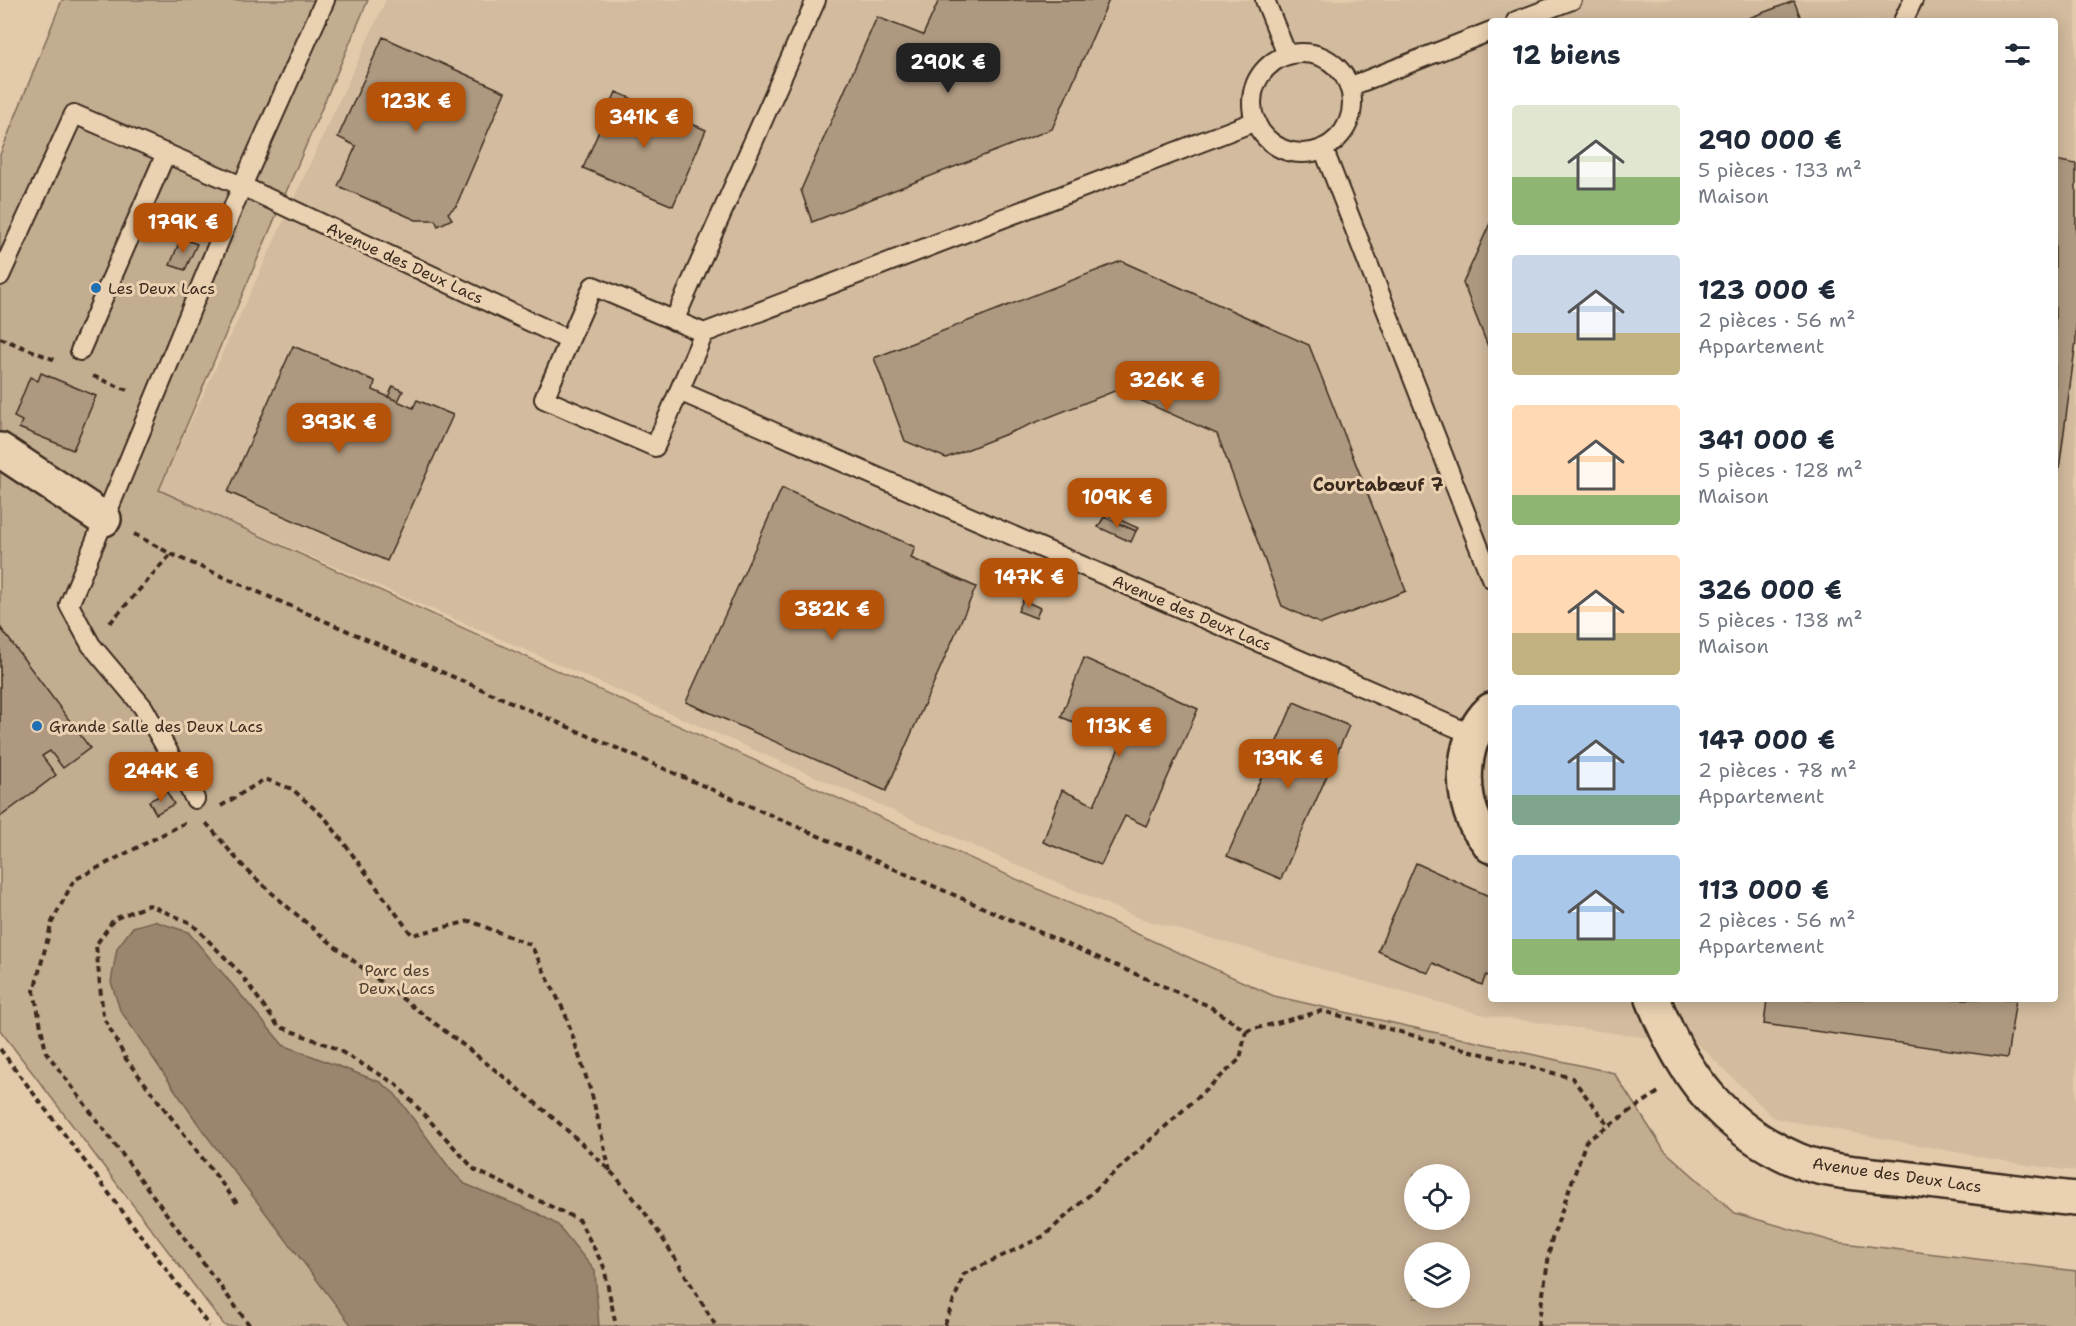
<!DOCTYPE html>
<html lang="fr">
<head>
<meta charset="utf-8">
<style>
  :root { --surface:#fff; --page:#f2f2f3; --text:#1f2937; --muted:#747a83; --accent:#b45309 }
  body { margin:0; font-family:"Shantell Sans",sans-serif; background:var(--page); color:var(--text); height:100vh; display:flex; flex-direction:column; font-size:22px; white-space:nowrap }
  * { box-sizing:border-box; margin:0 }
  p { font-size:20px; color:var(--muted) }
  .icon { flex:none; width:33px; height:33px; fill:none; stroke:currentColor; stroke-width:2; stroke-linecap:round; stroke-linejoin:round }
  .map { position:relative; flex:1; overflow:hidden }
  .details { position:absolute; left:1488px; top:18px; width:570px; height:984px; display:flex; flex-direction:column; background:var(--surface); border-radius:6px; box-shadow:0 3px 15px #0003 }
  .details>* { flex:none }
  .buttons { position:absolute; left:1404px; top:1164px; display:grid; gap:12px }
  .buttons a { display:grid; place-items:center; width:66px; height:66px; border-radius:50%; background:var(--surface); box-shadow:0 3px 15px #0003; font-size:30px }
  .price { position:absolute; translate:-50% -51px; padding:0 14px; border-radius:12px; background:var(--accent); color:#fff; font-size:20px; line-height:39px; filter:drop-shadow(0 2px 3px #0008) }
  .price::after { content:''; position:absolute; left:50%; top:36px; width:18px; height:14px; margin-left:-9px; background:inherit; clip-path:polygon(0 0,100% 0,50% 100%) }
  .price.active { background:#222; color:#fff }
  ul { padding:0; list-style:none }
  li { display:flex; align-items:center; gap:18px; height:150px; padding:0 24px }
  li span { display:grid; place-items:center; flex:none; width:168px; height:120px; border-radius:6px; color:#555 }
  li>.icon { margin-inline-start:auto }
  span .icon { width:72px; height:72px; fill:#fffc; stroke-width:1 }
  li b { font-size:26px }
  h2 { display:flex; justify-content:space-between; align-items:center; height:72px; padding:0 24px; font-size:26px }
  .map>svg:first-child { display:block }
  .built { fill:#d2bb9e; fill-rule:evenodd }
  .green { fill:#c3ad91; stroke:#7f6c58; stroke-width:1.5; fill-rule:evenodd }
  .water { fill:#9a856e; stroke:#74614e; stroke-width:1.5 }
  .building { fill:#ae9980; stroke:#3b2a1e; stroke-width:1.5 }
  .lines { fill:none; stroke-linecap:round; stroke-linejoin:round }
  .service-casing { stroke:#3b2a1e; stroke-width:22 }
  .minor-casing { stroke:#3b2a1e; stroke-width:38 }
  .path { stroke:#3b2a1e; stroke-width:4; stroke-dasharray:6 4.5; stroke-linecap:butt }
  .service { stroke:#e9d1b1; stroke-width:18 }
  .minor { stroke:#e9d1b1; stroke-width:33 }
  .poi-dot { fill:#1f6fb2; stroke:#e9d1b1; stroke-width:2 }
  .labels { text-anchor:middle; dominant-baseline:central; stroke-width:6; stroke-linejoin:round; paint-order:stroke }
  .street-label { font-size:16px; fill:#3b2a1e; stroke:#e9d1b1 }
  .poi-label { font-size:16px; fill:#3b2a1e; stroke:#e9d1b1; text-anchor:start }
  .park-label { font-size:16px; fill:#4f3e2f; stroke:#e9d1b1 }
  .neighbourhood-label { font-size:18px; font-weight:bold; fill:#3b2a1e; stroke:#e9d1b1 }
</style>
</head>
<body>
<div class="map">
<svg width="2076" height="1326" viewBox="0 0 2076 1326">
  <rect width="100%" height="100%" fill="#e2caab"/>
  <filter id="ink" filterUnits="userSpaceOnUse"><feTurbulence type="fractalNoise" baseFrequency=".0167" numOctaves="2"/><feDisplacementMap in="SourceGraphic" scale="12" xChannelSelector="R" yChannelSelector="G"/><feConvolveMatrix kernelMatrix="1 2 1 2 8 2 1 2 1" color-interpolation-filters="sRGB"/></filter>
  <g filter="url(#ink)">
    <!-- built -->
    <path class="built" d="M386,0h1690v1171l-56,-7 -246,-46 -75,-73 -215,-30 -345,-97 -980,-428zM1491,21h564v978h-564z"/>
    <!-- green -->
    <path class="green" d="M62,0h306l-209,490 1115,506 340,77 50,77 71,63 100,29 241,29v55h-1851l-225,-296v-875zM1414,1174h46v46h-46zM1414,1252h46v46h-46z"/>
    <!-- water -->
    <path class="water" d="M154,921l34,11 95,113 97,37 15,12 56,76 14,14 72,29 21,12 37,46 4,55h-247l-149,-195 -83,-121 -9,-28 6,-34 16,-21z"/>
    <!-- building -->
    <path class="building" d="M939,0h170l-57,129 -240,93 -11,-32 76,-173 46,18z
      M1794,1l8,20h-61z
      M383,37l122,55 -49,114 -8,7 4,6 -14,7 -3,-6h-19l-78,-34 18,-40 -18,-9z
      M616,92l90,38 -33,76 -90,-38z
      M2055,160l21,4v177l-21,159z
      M1491,221v133l-28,-71z
      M181,238l16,6 -12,26 -15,-5z
      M1121,261l188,84 97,246 -85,33 -39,-18 -65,-172 -100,-44 -171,68 -41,-17 -31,-83z
      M293,346l82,35 -2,9 40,18 4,-8 36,15 -66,146 -159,-69z
      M41,373l55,23 -23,54 -54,-22 3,-7 -8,-4 16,-40 8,4z
      M393,386l10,5 -5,10 -10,-4z
      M782,488l133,59 -4,11 65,29 -90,204 -200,-89z
      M1105,513l33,15 -2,3 -32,-14z
      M1104,517l32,14 -5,11 -33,-15z
      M1023,600l17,8 -4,10 -18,-7z
      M0,627l90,121 -27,20 -13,-17 -8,5 14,19 -56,42z
      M1084,658l114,51 -52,117 -21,-10 -24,49 -58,-23 19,-52 32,15 28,-64 -61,-24z
      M1294,702l55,24 -68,153 -54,-23z
      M167,792l7,12 -18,10 -7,-13z
      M1416,863l75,34v80l-5,-2 -4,10 -49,-22 -5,10 -50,-22z
      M1767,999h249l-9,59 -243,-34z"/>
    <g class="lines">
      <!-- service casing -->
      <g class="service-casing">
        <path id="service" d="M1265,0l22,55
          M1516,21l56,-21
          M1903,21l10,-21
          M1252 103a50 50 0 1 1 100 0a50 50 0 1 1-100 0Z
          M1349,87l142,-56
          M1323,148l168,430
          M0,276l74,-162 168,72 327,154
          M593,286l111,47 -49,114 -111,-48z
          M674,321l142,-321
          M704,333l552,-212
          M80,351l86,-198
          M679,391l794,344
          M195,799l-52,-92 -52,-62 -22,-40 173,-419 83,-186"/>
      </g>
      <!-- minor casing -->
      <g class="minor-casing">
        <path id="minor" d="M0,450l104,69
          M1491,710c-29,28 -32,77 -16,113 4,8 11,15 16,23
          M1653,999c29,74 69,129 144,161 29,13 84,15 116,19 55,7 109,14 163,20"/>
      </g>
      <!-- path -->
      <path class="path" d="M0,338l55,22
        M93,376l34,14
        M134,534l37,20 1038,452 37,25 -6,28 -196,177 -80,38 -20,52
        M110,623l61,-69
        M221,806l44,-27 27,10 34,30 86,116 58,-14 61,24 34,68 27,82 18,76
        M185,823l-111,57 -22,42 -18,69 12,61 204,274
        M206,823c15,16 29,36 45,51 113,106 248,186 357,295 44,44 75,104 108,157
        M1246,1031l76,-20 250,67 37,48
        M0,1049l209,277
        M237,1203l-111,-144 -23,-43 -7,-71 18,-26 35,-14 42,18 49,50 38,53 55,21 63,37 79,86 104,50 25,47 12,59
        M1538,1326l13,-84 35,-101 74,-50"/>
      <!-- service -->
      <use href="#service" class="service"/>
      <!-- minor -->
      <use href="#minor" class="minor"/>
    </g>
  </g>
  <!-- markers -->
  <g class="poi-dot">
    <circle cx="96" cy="288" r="6"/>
    <circle cx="37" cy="726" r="6"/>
  </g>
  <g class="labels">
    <!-- street labels -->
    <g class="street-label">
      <text transform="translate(405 263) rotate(25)">Avenue des Deux Lacs</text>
      <text transform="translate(1192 613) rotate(23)">Avenue des Deux Lacs</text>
      <text transform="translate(1897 1175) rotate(8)">Avenue des Deux Lacs</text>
    </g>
    <!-- poi labels -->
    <g class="poi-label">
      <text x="108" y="288">Les Deux Lacs</text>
      <text x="49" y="726">Grande Salle des Deux Lacs</text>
    </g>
    <!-- park labels -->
    <g class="park-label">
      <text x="397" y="970">Parc des<tspan x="397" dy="18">Deux Lacs</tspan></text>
    </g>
    <!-- neighbourhood labels -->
    <g class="neighbourhood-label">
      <text x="1378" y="485">Courtabœuf 7</text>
    </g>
  </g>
</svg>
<div class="buttons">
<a><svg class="icon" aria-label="locate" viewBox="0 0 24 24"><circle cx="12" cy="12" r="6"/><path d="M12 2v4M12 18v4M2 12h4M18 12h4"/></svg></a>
<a><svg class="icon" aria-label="layers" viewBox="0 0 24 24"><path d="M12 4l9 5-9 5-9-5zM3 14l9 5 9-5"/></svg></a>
</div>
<b class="price active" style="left:948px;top:94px">290K €</b>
<b class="price" style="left:416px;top:133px">123K €</b>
<b class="price" style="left:644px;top:149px">341K €</b>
<b class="price" style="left:183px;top:254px">179K €</b>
<b class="price" style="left:1167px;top:412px">326K €</b>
<b class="price" style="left:339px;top:454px">393K €</b>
<b class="price" style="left:1117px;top:529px">109K €</b>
<b class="price" style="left:1029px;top:609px">147K €</b>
<b class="price" style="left:832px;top:641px">382K €</b>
<b class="price" style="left:1119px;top:758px">113K €</b>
<b class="price" style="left:1288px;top:790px">139K €</b>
<b class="price" style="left:161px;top:803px">244K €</b>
<section class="details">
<h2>12 biens<svg class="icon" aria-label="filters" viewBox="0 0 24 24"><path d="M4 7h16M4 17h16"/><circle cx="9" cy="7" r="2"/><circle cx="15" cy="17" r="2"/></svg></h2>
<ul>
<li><span style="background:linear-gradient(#dfe7d0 60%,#8fb573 0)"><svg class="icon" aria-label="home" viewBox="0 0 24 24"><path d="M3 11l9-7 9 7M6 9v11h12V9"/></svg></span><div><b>290 000 €</b><p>5 pièces · 133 m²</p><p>Maison</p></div></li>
<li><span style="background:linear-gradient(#c9d6e8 65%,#c2b280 0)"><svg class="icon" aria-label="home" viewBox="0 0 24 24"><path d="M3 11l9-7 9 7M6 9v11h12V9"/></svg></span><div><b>123 000 €</b><p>2 pièces · 56 m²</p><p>Appartement</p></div></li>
<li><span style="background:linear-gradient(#ffd9b3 75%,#8fb573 0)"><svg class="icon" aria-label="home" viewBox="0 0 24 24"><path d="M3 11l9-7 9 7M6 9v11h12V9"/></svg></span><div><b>341 000 €</b><p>5 pièces · 128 m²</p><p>Maison</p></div></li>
<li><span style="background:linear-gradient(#ffd9b3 65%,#c2b280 0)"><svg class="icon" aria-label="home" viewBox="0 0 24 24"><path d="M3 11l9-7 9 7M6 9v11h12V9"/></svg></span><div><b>326 000 €</b><p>5 pièces · 138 m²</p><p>Maison</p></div></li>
<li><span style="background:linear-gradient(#a9c7e8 75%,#7fa58c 0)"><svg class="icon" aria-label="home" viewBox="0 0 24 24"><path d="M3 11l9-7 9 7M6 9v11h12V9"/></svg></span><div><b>147 000 €</b><p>2 pièces · 78 m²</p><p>Appartement</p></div></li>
<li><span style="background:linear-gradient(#a9c7e8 70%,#8fb573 0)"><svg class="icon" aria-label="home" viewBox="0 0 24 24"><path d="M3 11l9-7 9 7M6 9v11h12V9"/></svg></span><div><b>113 000 €</b><p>2 pièces · 56 m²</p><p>Appartement</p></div></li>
</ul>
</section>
</div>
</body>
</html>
